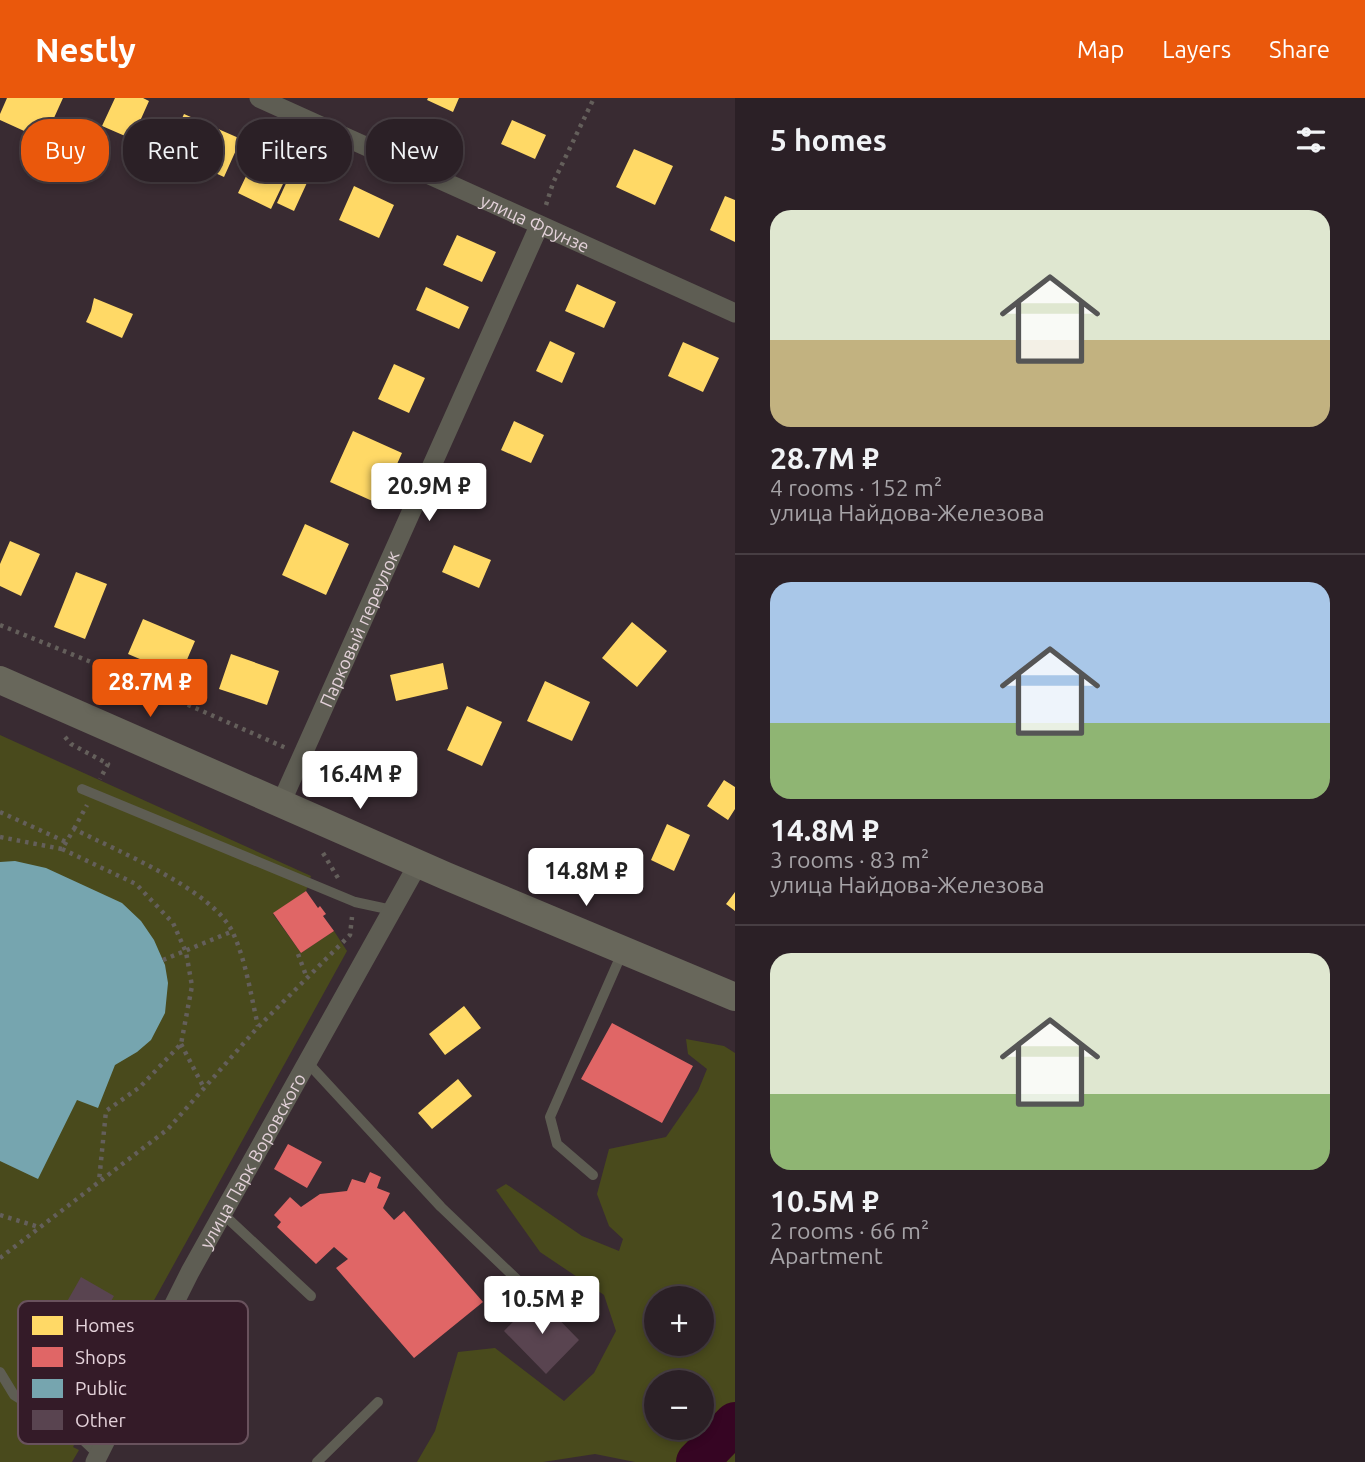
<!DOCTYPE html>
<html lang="en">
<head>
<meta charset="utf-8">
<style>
  :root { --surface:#2b2026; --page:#372d32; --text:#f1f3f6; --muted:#a6a3a7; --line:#473e43; --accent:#ea580c }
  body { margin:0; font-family:Ubuntu,sans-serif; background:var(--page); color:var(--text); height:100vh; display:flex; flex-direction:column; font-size:26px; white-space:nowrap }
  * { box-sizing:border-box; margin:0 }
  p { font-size:23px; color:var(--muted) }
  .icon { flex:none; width:38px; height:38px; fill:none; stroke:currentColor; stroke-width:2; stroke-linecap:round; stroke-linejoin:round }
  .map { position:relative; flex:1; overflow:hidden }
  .side { display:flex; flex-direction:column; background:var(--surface); width:630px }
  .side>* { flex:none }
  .hud { position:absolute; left:21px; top:21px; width:609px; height:63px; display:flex; gap:14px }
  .fabs { position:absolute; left:644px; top:1188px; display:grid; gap:14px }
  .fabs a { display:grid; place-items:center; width:70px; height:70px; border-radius:50%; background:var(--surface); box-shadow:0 4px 10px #0003,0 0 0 2px var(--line); font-size:35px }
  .price { position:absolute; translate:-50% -60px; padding:0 16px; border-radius:7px; background:#fff; color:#222; font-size:23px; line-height:46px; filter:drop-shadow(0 2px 4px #0008) }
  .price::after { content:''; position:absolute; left:50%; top:42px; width:21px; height:16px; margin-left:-10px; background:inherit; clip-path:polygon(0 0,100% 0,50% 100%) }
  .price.on { background:var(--accent); color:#fff }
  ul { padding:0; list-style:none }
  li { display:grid; align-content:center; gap:14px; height:371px; padding:0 35px }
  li+li { border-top:2px solid var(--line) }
  li span { display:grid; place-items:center; height:217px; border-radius:21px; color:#555 }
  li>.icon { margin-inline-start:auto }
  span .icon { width:126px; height:126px; fill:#fffc; stroke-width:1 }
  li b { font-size:30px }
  h2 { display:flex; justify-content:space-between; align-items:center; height:84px; padding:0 35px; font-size:30px }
  .chip { padding:0 24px; border-radius:28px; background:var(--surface); box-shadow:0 4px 10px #0003,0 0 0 2px var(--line); font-size:24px; line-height:63px }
  .chip.on { background:var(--accent); color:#fff }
  header { display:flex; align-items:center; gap:42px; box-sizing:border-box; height:98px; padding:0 35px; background:var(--accent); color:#fff }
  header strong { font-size:33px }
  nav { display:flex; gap:38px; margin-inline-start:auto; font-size:24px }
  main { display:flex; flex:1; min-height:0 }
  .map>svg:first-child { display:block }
  .green { fill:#494a1c; fill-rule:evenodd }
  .homes { fill:#ffd966 }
  .shops { fill:#e06666 }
  .public { fill:#76a5af }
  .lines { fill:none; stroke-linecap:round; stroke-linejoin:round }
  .river { stroke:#360523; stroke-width:42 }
  .building { fill:#594450 }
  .path { stroke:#645f5b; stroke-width:4.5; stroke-dasharray:3.5 5; stroke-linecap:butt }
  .lane { stroke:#5e5d53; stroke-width:10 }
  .street { stroke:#5e5d53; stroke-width:19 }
  .secondary { stroke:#68675b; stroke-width:28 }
  .labels { text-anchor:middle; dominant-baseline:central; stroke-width:7; stroke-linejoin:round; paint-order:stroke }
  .street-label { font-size:18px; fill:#e4d2da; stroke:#341b28 }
  .key { fill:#341b28; stroke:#69525d; stroke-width:2 }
  .key-label { font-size:19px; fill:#e4d2da }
</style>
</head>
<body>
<header>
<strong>Nestly</strong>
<nav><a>Map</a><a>Layers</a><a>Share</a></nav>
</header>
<main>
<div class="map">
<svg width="735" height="1364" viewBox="0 0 735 1364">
  <rect width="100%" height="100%" fill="#392b32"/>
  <!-- green -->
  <path class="green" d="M0,637l311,141 -5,15 -33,23 28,39 33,-22 13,20 -268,485 -6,11 6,3 -7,12h-72z
    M686,941l38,7 11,7v409h-100l-40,-8 -52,8h-126l18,-31 23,-79 37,-4 69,53 30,-28 22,-42 -12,-36 -64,-43 -44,-62 10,-6 76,52 37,15 4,-12 -14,-13 -12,-32 12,-45 57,-12 32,-46 9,-22 -19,-15zM702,1200v46h-46v-46zM702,1284v46h-46v-46z"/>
  <!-- homes -->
  <path class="homes" d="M7,0h56l-19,42 -44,-20v-6z
    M115,0h28l6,3 -17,38 -30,-13z
    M428,0h31l-6,14 -26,-12z
    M184,16l57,25 -17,38 -57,-26z
    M512,22l34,15 -11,24 -34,-15z
    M260,49l33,16 -22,46 -33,-16z
    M634,51l39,17 -18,39 -39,-18z
    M294,68l17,8 -17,37 -17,-8z
    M354,88l40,19 -15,33 -40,-18z
    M725,98l10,4v42l-25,-12z
    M457,137l39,17 -14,30 -39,-17z
    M577,186l39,18 -12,26 -39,-17z
    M426,189l43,20 -10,22 -43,-19z
    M94,200l39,16 -11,24 -36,-16 5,-11z
    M550,243l25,12 -13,30 -26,-12z
    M683,244l36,16 -16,34 -35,-16z
    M394,266l31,14 -16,35 -31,-14z
    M514,323l30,14 -13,28 -30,-13z
    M353,333l49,22 -23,51 -49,-22z
    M305,426l44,20 -23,51 -44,-20z
    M10,443l30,13 -19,42 -21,-10v-22z
    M454,447l37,15 -12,28 -37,-16z
    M76,474l31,12 -22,55 -31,-12z
    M143,521l52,22 -15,35 -52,-22z
    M632,524l35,29 -30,36 -35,-29z
    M231,556l48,17 -12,34 -48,-16z
    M443,565l5,26 -52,12 -6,-26z
    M545,583l45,21 -18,39 -45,-20z
    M467,608l35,16 -20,44 -35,-16z
    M724,682l11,7v22l-7,11 -21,-14z
    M667,726l23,11 -16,36 -23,-11z
    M735,794v19l-9,-7z
    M464,908l17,22 -36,27 -16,-21z
    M458,981l14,17 -40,33 -14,-16z"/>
  <!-- shops -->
  <path class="shops" d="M306,793l12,17 2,-2 6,8 -3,2 11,15 -33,22 -28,-40z
    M612,925l81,43 -31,57 -81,-44z
    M288,1046l34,18 -15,26 -33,-19z
    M370,1074l11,5 -4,11 13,5 -7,15 11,12 10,-9 79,91 -69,56 -78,-90 12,-9 -14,-12 -18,17 -39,-37 4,-5 -7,-7 16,-18 11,10 19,-13 27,-3 5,-12 13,4z"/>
  <!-- public -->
  <path class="public" d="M15,763l31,7 76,35 19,18 13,19 11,25 3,18 -3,30 -14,27 -14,12 -22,13 -17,43 -21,-8 -39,79 -38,-18v-299z"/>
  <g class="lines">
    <!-- river -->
    <path class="river" d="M697,1364l38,-39"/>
  </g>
  <!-- building -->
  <path class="building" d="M81,1179l33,19 -34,58 -32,-19z
    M537,1199l42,43 -33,34 -42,-43z"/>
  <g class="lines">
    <!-- path -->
    <path class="path" d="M546,107l7,-22 41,-85
      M0,527l91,37 195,86
      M65,639l6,7 37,20 -8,15
      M0,714l66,30
      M74,731l13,-24
      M0,739l62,12 12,-20c43,22 140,61 159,104 13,28 18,63 25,93
      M62,751l74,35 37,39 13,29 6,34 -11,58 -41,43 -34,24 -7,70
      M323,755l15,25
      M298,856l9,24
      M163,862l70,-29
      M181,946l23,44
      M0,1117l39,12
      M0,1160l168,-129 90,-102 92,-92 2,-18
      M540,1180l35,24 -17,16"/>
    <!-- lane -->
    <path class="lane" d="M82,691l273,113 37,8
      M307,964l134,145 86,82
      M593,1077l-36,-31 -7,-27 72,-164
      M223,1116l88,82
      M0,1274l14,23 65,41 20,19
      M317,1364l61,-60"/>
    <!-- street -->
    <g class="street">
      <path id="s1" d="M259,0l476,215"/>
      <path id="s2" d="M281,705l258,-577"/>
      <path id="s3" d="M95,1364l95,-190 228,-408"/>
    </g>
    <!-- secondary -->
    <path class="secondary" d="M0,582l446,196 289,121"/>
  </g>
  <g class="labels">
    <!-- street labels -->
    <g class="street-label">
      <text stroke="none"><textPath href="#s1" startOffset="303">улица Фрунзе</textPath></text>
      <text stroke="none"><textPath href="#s2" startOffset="191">Парковый переулок</textPath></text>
      <text stroke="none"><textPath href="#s3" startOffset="340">улица Парк Воровского</textPath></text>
    </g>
  </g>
  <!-- legend -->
  <rect x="18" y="1203" width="230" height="143" rx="10" class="key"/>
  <rect x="32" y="1218" width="31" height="19" fill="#ffd966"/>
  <rect x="32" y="1249" width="31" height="20" fill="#e06666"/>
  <rect x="32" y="1281" width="31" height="19" fill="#76a5af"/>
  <rect x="32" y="1312" width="31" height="20" fill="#594450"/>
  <g class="key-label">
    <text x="75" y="1234">Homes</text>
    <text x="75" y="1266">Shops</text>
    <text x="75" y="1297">Public</text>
    <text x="75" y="1329">Other</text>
  </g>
</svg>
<div class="fabs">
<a>+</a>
<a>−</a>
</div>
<b class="price" style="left:429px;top:425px">20.9M ₽</b>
<b class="price on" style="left:150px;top:621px">28.7M ₽</b>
<b class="price" style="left:360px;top:713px">16.4M ₽</b>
<b class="price" style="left:586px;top:810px">14.8M ₽</b>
<b class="price" style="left:542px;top:1238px">10.5M ₽</b>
<div class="hud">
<a class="chip on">Buy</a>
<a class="chip">Rent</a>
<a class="chip">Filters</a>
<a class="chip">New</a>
</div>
</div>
<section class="side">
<h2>5 homes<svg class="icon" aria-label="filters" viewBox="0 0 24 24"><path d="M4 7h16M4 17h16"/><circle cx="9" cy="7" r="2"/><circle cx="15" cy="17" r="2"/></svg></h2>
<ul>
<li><span style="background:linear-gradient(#dfe7d0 60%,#c2b280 0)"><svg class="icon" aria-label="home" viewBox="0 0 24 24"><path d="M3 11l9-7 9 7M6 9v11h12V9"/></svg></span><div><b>28.7M ₽</b><p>4 rooms · 152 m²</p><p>улица Найдова-Железова</p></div></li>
<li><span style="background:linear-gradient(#a9c7e8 65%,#8fb573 0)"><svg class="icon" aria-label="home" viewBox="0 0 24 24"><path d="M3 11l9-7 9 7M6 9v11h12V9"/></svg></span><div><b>14.8M ₽</b><p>3 rooms · 83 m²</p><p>улица Найдова-Железова</p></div></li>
<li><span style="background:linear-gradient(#dfe7d0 65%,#8fb573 0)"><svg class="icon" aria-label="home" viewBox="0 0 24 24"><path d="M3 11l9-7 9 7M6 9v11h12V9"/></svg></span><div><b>10.5M ₽</b><p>2 rooms · 66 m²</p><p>Apartment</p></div></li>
</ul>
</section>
</main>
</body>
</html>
